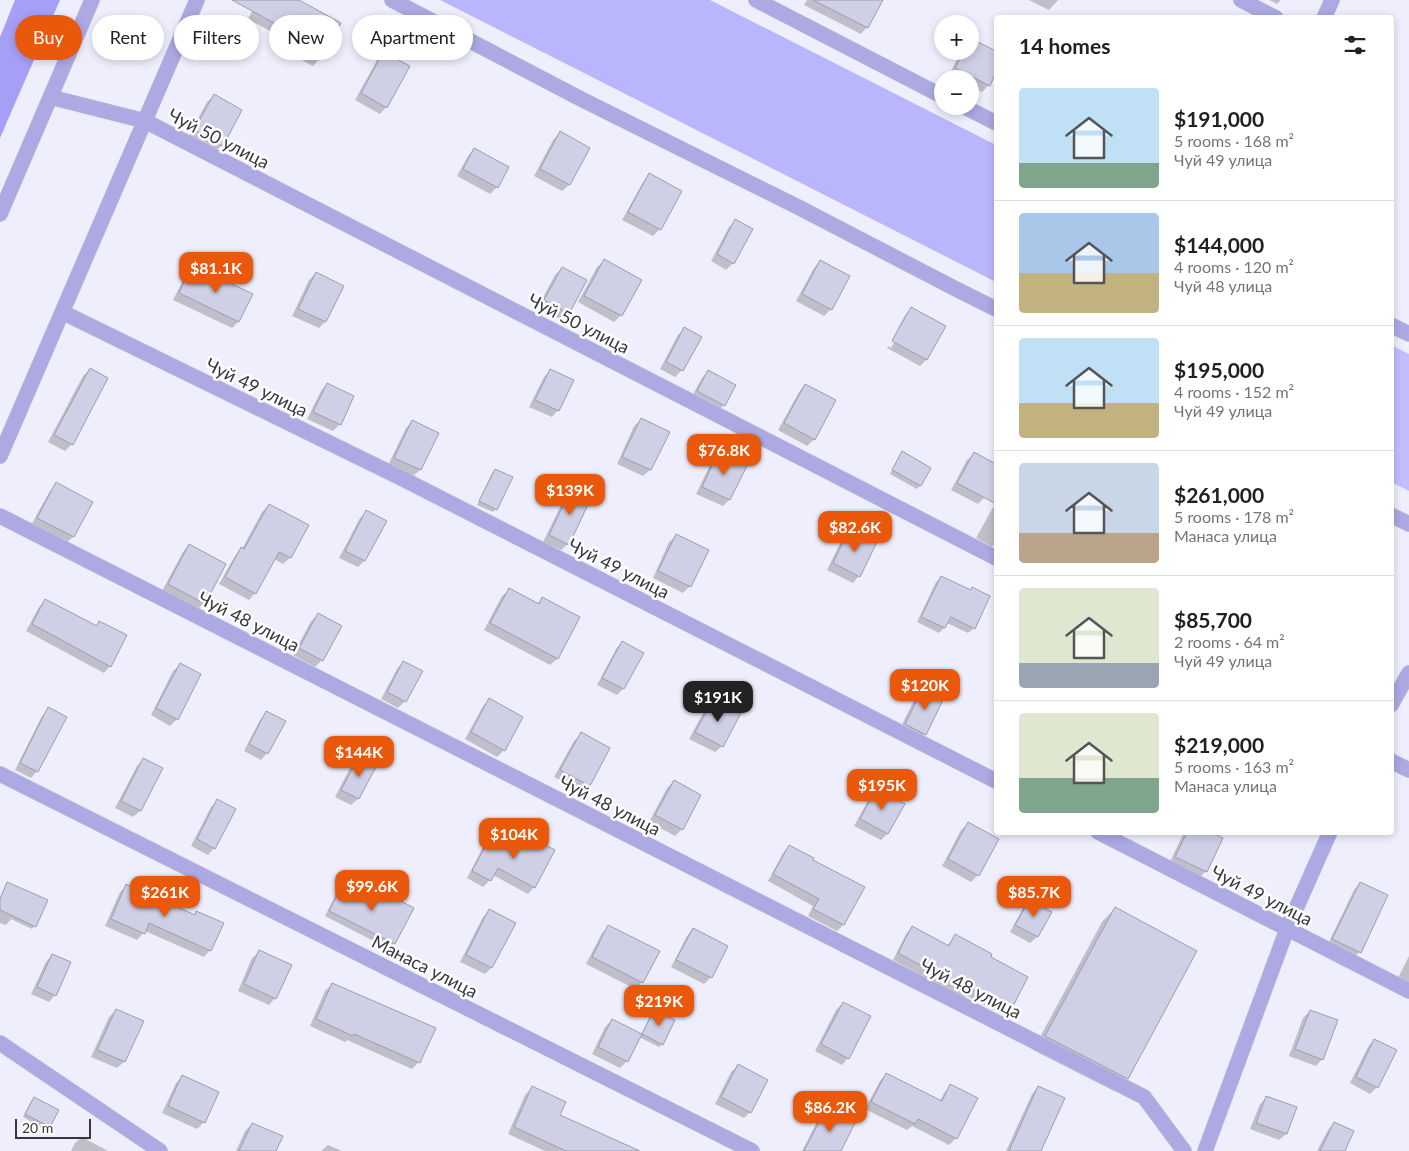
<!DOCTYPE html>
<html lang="en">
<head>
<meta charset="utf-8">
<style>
  :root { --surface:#fff; --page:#f6f6f6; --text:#202124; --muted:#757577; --line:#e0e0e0; --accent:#ea580c }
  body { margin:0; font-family:Lato,sans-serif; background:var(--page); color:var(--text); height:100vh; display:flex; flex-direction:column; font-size:19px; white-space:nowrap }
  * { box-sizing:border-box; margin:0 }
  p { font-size:16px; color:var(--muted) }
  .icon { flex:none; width:28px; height:28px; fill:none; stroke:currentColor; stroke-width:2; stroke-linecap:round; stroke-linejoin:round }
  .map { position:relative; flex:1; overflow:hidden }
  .side { position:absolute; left:994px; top:15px; width:400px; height:820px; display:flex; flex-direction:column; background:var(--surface); border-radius:5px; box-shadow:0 2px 8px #0003 }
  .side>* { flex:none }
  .banner { position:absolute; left:15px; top:15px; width:475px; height:45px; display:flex; gap:10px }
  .buttons { position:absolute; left:934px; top:15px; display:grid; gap:10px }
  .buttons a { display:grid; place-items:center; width:45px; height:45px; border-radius:50%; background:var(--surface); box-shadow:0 2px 8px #0003; font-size:25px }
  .scale { position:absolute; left:15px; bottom:12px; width:76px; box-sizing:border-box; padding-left:5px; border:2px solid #37373f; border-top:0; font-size:14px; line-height:18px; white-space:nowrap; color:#37373f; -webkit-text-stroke:4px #fdfdfd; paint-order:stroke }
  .price { position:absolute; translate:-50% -42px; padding:0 11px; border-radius:10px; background:var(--accent); color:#fff; font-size:16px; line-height:32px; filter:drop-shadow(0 1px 2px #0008) }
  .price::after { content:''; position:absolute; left:50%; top:30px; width:15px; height:11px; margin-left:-8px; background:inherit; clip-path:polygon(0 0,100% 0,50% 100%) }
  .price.selected { background:#222; color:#fff }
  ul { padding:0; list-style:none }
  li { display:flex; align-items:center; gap:15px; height:125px; padding:0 25px }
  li+li { border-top:1px solid var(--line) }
  li span { display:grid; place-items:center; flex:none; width:140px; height:100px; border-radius:5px; color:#555 }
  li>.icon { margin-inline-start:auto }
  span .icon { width:60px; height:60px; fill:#fffc; stroke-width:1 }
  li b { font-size:21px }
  h2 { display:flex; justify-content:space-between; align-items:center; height:60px; padding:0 25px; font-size:21px }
  .pill { padding:0 18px; border-radius:22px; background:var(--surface); box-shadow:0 2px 8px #0003; font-size:18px; line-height:45px }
  .pill.selected { background:var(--accent); color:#fff }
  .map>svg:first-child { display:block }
  .green { fill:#c2befe }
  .forest { fill:#bab6fd }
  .water { fill:#a69ff6 }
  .shadow { fill:#0003; fill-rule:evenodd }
  .building { fill:#cfcfe5; stroke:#9d9cb1 }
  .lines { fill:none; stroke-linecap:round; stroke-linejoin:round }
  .minor-casing { stroke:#cac9d6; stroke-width:16 }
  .minor { stroke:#aca9e3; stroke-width:15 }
  .labels { text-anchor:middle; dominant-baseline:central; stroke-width:5; stroke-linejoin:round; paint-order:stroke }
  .street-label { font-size:18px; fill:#37373f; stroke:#fdfdfd }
</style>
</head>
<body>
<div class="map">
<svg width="1409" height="1151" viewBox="0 0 1409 1151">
  <rect width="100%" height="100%" fill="#efeefc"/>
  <!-- green -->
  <path class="green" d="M1391,345l18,9v137l-18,-9z"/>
  <!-- forest -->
  <path class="forest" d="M440,0h270l286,145v137z"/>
  <!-- water -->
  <path class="water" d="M15,0h45l-60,138v-101z"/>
  <!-- shadow -->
  <path class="shadow" d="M258,0h37l24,59 -6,7 -37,-20 5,-9 -33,-18z
    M807,0h67l-7,27 -6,7 -57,-29z
    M1029,0h29l-9,10z
    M1269,0h12l-4,4z
    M971,39l25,13v18l-7,15 -7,7 -12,-6v-7h-14l-7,-4 12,-24h9z
    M383,53l3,54 -6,7 -25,-14 22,-40z
    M214,96l8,49 -7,7 -27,-15 19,-35z
    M560,133l28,15 -19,37 -7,6 -28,-15 19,-36z
    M474,149l23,38 -7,7 -33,-18 11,-20z
    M650,175l30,17 -20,37 -7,7 -31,-16 21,-38z
    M735,221l-2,42 -7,7 -15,-9 18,-34z
    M604,261l17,54 -7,7 -36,-20 19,-35z
    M820,261l11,48 -7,7 -28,-15 18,-33z
    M192,267l46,55 -6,6 -59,-28 13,-26z
    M562,268l24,13 -18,32 -7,7 -23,-13 17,-32z
    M316,273l9,49 -6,6 -27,-12 17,-36z
    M912,309l32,17 -18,34 -6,6 -33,-18 18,-33zM906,315h3l-18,33 -3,-2z
    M684,329l-2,41 -7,7 -15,-8 18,-34z
    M90,369l-18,75 -7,7 -17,-9 35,-66z
    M551,370l7,40 -6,7 -23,-10 15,-30z
    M708,371l16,34 -7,7 -26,-14 11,-20z
    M327,384l26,12 -13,28 -7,7 -26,-12 14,-28z
    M805,385l9,54 -7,7 -29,-16 21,-38z
    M641,420l27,13 -18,37 -7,6 -26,-12 17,-38z
    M412,422l25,12 -17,36 -7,6 -25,-11 18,-37z
    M902,453l18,33 -3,3 -27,-15 9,-18z
    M719,454l10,46 -6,6 -27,-12 16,-33z
    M974,454l22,12v10l-12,22 -6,6 -27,-14 16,-30z
    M495,470l1,39 -3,3 -16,-7 15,-32z
    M57,484l34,18 -18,35 -7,6 -35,-18 19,-34z
    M572,488l-4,56 -7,6 -18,-8 23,-47z
    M996,502v40l-4,5 -16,-9z
    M269,505l38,20 -17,33 -7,6 -9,-5 -19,34 -6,7 -30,-16 16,-28 7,-7 20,-37z
    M367,512l19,10 -22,39 -6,6 -19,-9 21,-40z
    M849,531l10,45 -6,7 -26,-13 16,-33z
    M676,536l14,50 -7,7 -30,-15 16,-36z
    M189,545l15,58 -7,7 -35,-19 21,-39z
    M942,577l32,51 -6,5 -21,-10 -3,5 -5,5 -22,-11 19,-40z
    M509,590l28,14 6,-6 36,20 -22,41 -7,6 -66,-35 18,-34z
    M45,601l51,25 4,-4 10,44 -6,7 -78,-42 13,-24z
    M318,615l22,11 -18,34 -7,7 -22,-12 18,-34z
    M622,642l1,47 -6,6 -20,-10 19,-36z
    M403,662l2,39 -7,7 -17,-9 16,-30z
    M180,665l-3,54 -7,7 -19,-11 22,-44z
    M923,690l2,44 -7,7 -19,-10 17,-35z
    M714,699l8,47 -7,6 -26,-13 18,-33z
    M489,700l15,50 -7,7 -32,-18 18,-33z
    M49,709l-12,62 -6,7 -16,-8 27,-54z
    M267,713v40l-6,7 -17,-9 16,-31z
    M581,734l8,51 -7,7 -28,-15 20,-36z
    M359,757l16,8 -17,34 -7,6 -16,-8 17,-33z
    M143,760l18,9 -21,42 -7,6 -18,-9 22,-42z
    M674,781l8,48 -7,7 -26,-14 18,-34z
    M876,790l27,14 -16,30 -6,6 -27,-14 16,-29z
    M218,800l-4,48 -6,7 -17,-9 20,-39z
    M968,824l10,51 -7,7 -29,-16 19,-36z
    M1184,832h24l-2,39 -7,7 -30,-14z
    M493,834l30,15 8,-10 3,48 -6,7 -35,-19 -3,5 -7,7 -16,-9 19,-37z
    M789,846l54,79 -6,6 -29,-15 5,-10 -45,-25 15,-28z
    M344,883l38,19 6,-6 6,47 -5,6 -64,-33 14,-28z
    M1360,883l-1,69 -6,7 -26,-13 27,-56z
    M8,884l27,42 -3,3 -21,-10 -5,6 -6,-2v-26l5,-10z
    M127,886l66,30 4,-3 13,37 -6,7 -59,-26 -8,9 -32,-14 15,-34z
    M1030,901l20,11 -13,25 -7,6 -20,-11 13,-24z
    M1115,908l12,170 -13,13 -81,-41 69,-128z
    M489,911l2,57 -6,6 -25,-12 23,-45z
    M609,927l33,55 -7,7 -49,-25 16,-31z
    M912,928l35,18 8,-10 34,21 21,52 -7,6 -36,-19 -3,2 -71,-38 13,-26z
    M693,929l18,48 -7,7 -33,-17 16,-31z
    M259,952l16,46 -6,7 -31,-14 14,-33z
    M52,955l3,40 -6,7 -18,-8 15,-32z
    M1409,956v29l-12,-5z
    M332,984l87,78 -7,7 -65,-29 -2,2 -35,-16 15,-35z
    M843,1003l5,55 -6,7 -27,-14 21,-41z
    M116,1010l26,12 -18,40 -7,6 -26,-11 18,-40z
    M654,1011l8,33 -3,3 -20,-10 -12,24 -7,7 -28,-14 13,-27 7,-7 29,15 10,-21z
    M1310,1011l12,48 -6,7 -27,-10 14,-38z
    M1374,1040l3,47 -7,7 -20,-11 18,-36z
    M738,1066l12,46 -6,6 -29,-14 16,-32z
    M886,1074l54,27 4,-8 7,-7 5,52 -7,7 -37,-19 -5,4 -42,-21 15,-28z
    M182,1077l22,45 -7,7 -35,-16 14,-30z
    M1038,1087l2,64h-34l26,-57z
    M532,1088l27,27 42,36h-56l-37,-17 17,-39z
    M1267,1097l28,11 -9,26 -7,6 -29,-11 10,-25z
    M34,1098l23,13 -11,19 -23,-13 8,-16z
    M826,1109l13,42h-37l18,-35z
    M1334,1123l10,28h-27l11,-21z
    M252,1124l23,27h-39l9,-20z
    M82,1137l26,14h-37l4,-8z
    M328,1145l14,6h-21z"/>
  <!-- building -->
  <path class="building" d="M232,0h67l42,23 -21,37 -38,-21 5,-9z
    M813,0h70l-15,28z
    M970,38l26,13v21l-6,14 -35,-18 9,-17h6z
    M383,52l27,14 -23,42 -26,-15z
    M214,94l28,16 -19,36 -29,-16z
    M560,131l30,17 -20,37 -30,-16z
    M474,148l35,19 -11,21 -35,-19z
    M649,173l33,18 -21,39 -33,-18z
    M735,219l18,10 -19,35 -17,-10z
    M604,259l38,21 -20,36 -38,-20z
    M820,260l30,16 -18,34 -30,-16z
    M192,265l61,29 -14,28 -60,-29z
    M562,267l25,13 -18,34 -25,-14z
    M316,272l28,14 -18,36 -28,-13z
    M911,307l35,19 -19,34 -35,-19z
    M684,327l18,10 -19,34 -17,-9z
    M90,368l18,10 -35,67 -19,-10z
    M550,369l24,11 -15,31 -24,-11z
    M708,370l28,15 -11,21 -28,-15z
    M327,383l27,13 -13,29 -28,-13z
    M805,384l31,16 -21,40 -31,-17z
    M641,418l29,14 -19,38 -29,-13z
    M412,420l27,13 -18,37 -27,-12z
    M902,451l29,17 -10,18 -29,-16z
    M718,452l29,14 -17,34 -28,-13z
    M974,452l22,12v40l-39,-21z
    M495,469l18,8 -16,33 -18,-9z
    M56,482l37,20 -19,35 -37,-19z
    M572,487l20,9 -23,49 -20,-10z
    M269,504l40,21 -18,33 -12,-6 -23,42 -31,-17 16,-30 3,2z
    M366,510l21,11 -22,40 -20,-10z
    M849,529l28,13 -17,35 -27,-14z
    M676,534l33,16 -18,37 -33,-16z
    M189,544l37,20 -21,40 -37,-20z
    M941,576l30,14 1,-3 18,9 -15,33 -24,-12 -6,11 -24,-11z
    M509,588l30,16 3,-7 38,20 -22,42 -68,-36z
    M45,599l52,27 2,-5 28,14 -16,32 -79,-43z
    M318,613l24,13 -19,35 -24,-13z
    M622,641l22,12 -20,36 -22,-11z
    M403,661l20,10 -17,31 -19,-10z
    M180,663l21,11 -23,46 -22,-12z
    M923,688l21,10 -18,37 -21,-11z
    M489,698l34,19 -18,34 -34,-19z
    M714,698l27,15 -18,34 -28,-15z
    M48,707l19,10 -29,55 -18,-9z
    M266,711l20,10 -18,33 -19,-10z
    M581,732l29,16 -20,38 -30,-16z
    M359,756l18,9 -18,34 -18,-9z
    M143,758l20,10 -22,43 -20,-10z
    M674,780l27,15 -18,35 -28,-15z
    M876,788l29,16 -17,30 -28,-15z
    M217,799l19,10 -21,40 -18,-10z
    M968,822l31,17 -20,37 -31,-17z
    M493,832l32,17 6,-12 24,13 -20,38 -37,-20 -7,13 -19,-10z
    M1187,832h24l12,6 -16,34 -32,-15z
    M789,845l25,13 -1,2 52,27 -21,38 -31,-16 6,-10 -46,-25z
    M344,881l40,21 4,-8 26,14 -19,36 -66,-33z
    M7,882l41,18 -12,27 -36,-17v-11z
    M1360,882l28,13 -27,58 -29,-14z
    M126,884l69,31 1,-4 28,12 -13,28 -62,-28 -4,11 -34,-15z
    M1029,900l23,12 -14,25 -23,-12z
    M1115,907l82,44 -69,128 -83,-43z
    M489,909l27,14 -24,45 -26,-13z
    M608,925l52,26 -17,32 -51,-26z
    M912,926l37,20 6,-12 37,20 -1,3 37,20 -17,33 -38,-20 -2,3 -73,-40z
    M693,928l35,18 -16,32 -36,-18z
    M259,950l33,15 -16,34 -32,-15z
    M52,954l19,8 -15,34 -19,-9z
    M332,983l104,45 -16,35 -66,-29 -1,2 -37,-17z
    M843,1002l28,14 -22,43 -28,-15z
    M116,1009l28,12 -19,41 -28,-12z
    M654,1010l21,10 -12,25 -21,-11z
    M1310,1010l28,10 -15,40 -28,-11z
    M612,1019l30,15 -14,28 -30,-15z
    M1374,1039l23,11 -19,38 -22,-11z
    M738,1064l30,16 -17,33 -30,-16z
    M886,1073l56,28 8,-17 28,14 -21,41 -39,-20 -3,5 -44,-22z
    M182,1075l37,17 -14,31 -37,-17z
    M532,1086l34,16 -6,13 80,36h-74l-52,-24z
    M1038,1086l27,12 -24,53h-32z
    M1266,1096l31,11 -10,27 -31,-11z
    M34,1097l25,13 -9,17 -25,-13z
    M826,1108l29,15 -14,28h-37z
    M1334,1122l20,9 -9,20h-25z
    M252,1123l31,13 -7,15h-37z"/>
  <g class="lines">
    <!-- minor casing -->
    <g class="minor-casing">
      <path id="minor" d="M392,0l189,99 217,108 156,81 42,21
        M756,0l186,96
        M1241,0l35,18
        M1324,18l8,-18
        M50,97l95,24 851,437
        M963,106l33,17
        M0,214l92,-214
        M62,312l339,166 595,303
        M1391,325l18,9
        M0,456l197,-456
        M1391,515l18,9
        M0,516l1144,581 40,54
        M1391,705l18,-32
        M1391,761l18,9
        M0,774l752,377
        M1098,832l311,159
        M0,1043l160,108
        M1205,1151l82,-222 43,-97"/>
    </g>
    <!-- minor -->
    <use href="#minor" class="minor"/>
  </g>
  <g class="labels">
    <!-- street labels -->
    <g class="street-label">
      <text transform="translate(219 138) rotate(27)">Чуй 50 улица</text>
      <text transform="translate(579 323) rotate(27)">Чуй 50 улица</text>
      <text transform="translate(257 387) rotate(26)">Чуй 49 улица</text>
      <text transform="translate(619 568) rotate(27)">Чуй 49 улица</text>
      <text transform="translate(249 621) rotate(27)">Чуй 48 улица</text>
      <text transform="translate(610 805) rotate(27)">Чуй 48 улица</text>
      <text transform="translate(1262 895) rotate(27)">Чуй 49 улица</text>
      <text transform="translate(425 966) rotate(27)">Манаса улица</text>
      <text transform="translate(971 988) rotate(27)">Чуй 48 улица</text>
    </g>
  </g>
</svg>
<div class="buttons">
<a>+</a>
<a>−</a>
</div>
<div class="scale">20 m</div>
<b class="price" style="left:216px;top:294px">$81.1K</b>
<b class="price" style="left:724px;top:476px">$76.8K</b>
<b class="price" style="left:570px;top:516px">$139K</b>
<b class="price" style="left:855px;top:553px">$82.6K</b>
<b class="price" style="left:925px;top:711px">$120K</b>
<b class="price selected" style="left:718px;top:723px">$191K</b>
<b class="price" style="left:359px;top:778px">$144K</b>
<b class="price" style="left:882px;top:811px">$195K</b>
<b class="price" style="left:514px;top:860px">$104K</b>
<b class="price" style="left:372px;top:912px">$99.6K</b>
<b class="price" style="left:165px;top:918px">$261K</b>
<b class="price" style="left:1034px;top:918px">$85.7K</b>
<b class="price" style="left:659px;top:1027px">$219K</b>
<b class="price" style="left:830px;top:1133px">$86.2K</b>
<div class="banner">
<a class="pill selected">Buy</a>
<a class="pill">Rent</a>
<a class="pill">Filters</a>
<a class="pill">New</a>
<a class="pill">Apartment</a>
</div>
<section class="side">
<h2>14 homes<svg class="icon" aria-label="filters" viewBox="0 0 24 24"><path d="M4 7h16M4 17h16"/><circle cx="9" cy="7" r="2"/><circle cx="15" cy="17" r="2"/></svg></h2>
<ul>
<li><span style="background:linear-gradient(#bfe0f5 75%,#7fa58c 0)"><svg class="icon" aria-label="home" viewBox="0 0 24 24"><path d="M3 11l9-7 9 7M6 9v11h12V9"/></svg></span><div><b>$191,000</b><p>5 rooms · 168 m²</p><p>Чуй 49 улица</p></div></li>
<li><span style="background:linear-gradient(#a9c7e8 60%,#c2b280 0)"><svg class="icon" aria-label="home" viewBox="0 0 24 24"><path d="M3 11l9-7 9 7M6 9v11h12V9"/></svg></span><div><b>$144,000</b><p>4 rooms · 120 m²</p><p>Чуй 48 улица</p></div></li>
<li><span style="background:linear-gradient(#bfe0f5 65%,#c2b280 0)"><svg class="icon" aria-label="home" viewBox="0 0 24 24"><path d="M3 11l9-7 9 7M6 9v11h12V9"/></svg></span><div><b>$195,000</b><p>4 rooms · 152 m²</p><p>Чуй 49 улица</p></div></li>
<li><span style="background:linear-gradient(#c9d6e8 70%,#b9a48a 0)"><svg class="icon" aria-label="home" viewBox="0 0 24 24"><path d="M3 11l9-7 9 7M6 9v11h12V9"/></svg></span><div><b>$261,000</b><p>5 rooms · 178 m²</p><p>Манаса улица</p></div></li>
<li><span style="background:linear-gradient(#dfe7d0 75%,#9aa5b1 0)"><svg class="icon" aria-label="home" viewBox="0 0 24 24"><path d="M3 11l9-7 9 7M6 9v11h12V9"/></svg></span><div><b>$85,700</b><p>2 rooms · 64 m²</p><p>Чуй 49 улица</p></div></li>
<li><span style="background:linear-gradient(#dfe7d0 65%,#7fa58c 0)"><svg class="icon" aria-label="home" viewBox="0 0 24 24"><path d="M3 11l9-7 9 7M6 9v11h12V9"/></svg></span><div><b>$219,000</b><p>5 rooms · 163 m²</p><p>Манаса улица</p></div></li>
</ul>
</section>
</div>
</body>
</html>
